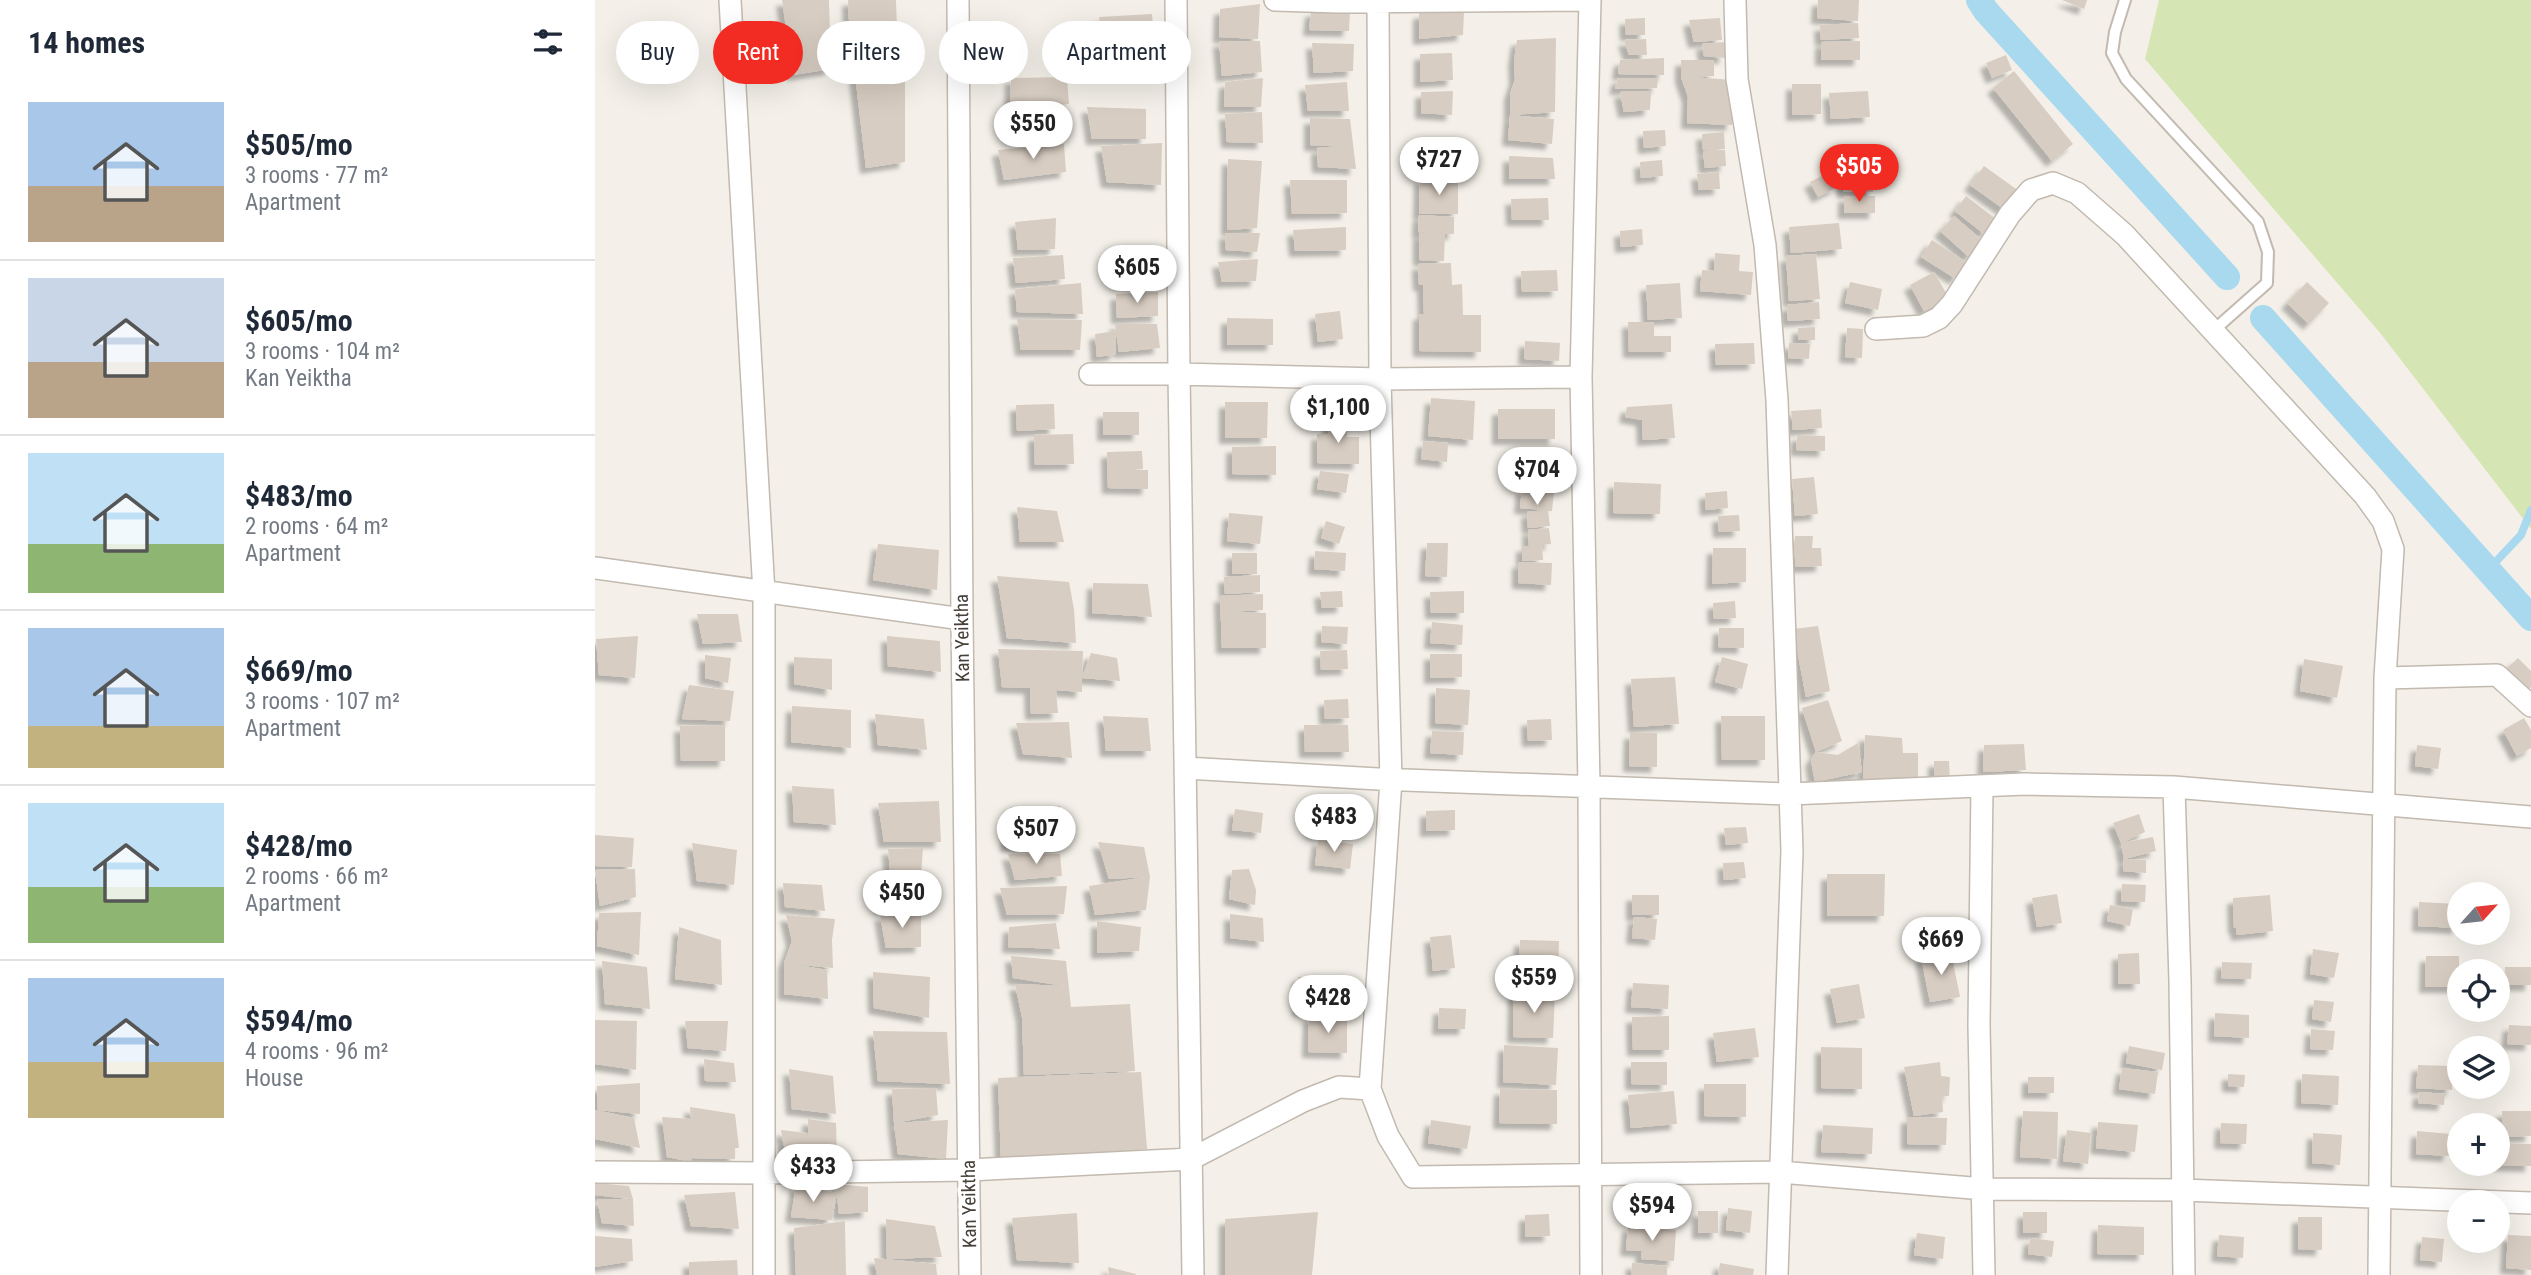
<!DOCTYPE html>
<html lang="en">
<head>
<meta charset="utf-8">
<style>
  :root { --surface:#fff; --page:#f2f2f3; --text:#1f2937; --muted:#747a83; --line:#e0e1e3; --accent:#f22c22 }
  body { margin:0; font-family:"Roboto Condensed",sans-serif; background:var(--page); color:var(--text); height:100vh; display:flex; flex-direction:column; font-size:26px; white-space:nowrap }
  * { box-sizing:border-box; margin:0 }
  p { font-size:23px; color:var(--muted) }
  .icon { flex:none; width:38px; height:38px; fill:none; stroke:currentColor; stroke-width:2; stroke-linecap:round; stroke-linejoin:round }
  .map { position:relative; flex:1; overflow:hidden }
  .side { display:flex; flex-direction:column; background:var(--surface); width:595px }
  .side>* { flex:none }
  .banner { position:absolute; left:21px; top:21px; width:665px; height:63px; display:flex; gap:14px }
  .needle { width:46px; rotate:63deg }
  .tools { position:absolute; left:1852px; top:882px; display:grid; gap:14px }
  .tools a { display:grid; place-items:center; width:63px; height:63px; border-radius:50%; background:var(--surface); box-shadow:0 7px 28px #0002; font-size:35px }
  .price { position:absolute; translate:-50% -60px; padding:0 16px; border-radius:24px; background:#fff; color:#222; font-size:23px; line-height:46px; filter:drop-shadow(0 2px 4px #0008) }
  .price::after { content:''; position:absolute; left:50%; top:42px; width:21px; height:16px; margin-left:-10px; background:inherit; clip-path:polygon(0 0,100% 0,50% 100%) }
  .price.current { background:var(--accent); color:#fff }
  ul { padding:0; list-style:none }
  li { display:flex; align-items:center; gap:21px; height:175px; padding:0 28px }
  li+li { border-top:2px solid var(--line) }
  li span { display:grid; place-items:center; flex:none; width:196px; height:140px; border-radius:0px; color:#555 }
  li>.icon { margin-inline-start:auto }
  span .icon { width:84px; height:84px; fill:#fffc; stroke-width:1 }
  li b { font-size:30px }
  h2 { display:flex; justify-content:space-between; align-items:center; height:84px; padding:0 28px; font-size:30px }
  .pill { padding:0 24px; border-radius:32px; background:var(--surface); box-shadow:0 7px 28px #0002; font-size:24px; line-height:63px }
  .pill.current { background:var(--accent); color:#fff }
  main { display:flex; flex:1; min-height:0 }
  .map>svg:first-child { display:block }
  .green { fill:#d5e6b4 }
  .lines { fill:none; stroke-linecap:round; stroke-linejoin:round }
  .stream { stroke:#a8d9ee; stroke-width:8 }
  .canal { stroke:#a8d9ee; stroke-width:26 }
  .building { fill:#d8cdc2; filter:url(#shadow) }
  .lane-casing { stroke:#c2b9af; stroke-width:14 }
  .street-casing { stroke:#c2b9af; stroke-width:24 }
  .lane { stroke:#fff; stroke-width:10 }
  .street { stroke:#fff; stroke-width:21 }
  .labels { text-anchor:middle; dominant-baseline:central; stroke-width:7; stroke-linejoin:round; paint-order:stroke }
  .street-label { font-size:19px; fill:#474038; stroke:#fff }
</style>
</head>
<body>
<main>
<section class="side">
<h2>14 homes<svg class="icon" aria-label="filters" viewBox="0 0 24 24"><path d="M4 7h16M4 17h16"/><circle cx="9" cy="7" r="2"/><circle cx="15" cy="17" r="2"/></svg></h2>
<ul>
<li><span style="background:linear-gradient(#a9c7e8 60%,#b9a48a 0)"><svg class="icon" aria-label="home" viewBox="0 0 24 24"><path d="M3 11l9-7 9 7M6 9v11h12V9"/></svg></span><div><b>$505/mo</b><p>3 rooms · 77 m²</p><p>Apartment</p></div></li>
<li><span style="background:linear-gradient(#c9d6e8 60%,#b9a48a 0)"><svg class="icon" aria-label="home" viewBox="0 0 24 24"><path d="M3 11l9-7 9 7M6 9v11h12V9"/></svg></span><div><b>$605/mo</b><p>3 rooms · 104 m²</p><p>Kan Yeiktha</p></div></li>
<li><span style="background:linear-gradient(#bfe0f5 65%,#8fb573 0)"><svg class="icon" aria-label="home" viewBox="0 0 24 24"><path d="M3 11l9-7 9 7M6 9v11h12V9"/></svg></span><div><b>$483/mo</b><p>2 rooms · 64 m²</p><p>Apartment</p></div></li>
<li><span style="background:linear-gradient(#a9c7e8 70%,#c2b280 0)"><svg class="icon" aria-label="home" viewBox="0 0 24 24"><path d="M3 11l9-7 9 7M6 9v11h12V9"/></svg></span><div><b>$669/mo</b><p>3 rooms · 107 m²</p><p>Apartment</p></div></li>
<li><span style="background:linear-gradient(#bfe0f5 60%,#8fb573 0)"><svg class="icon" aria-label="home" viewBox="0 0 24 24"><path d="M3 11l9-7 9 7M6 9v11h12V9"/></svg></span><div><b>$428/mo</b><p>2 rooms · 66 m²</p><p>Apartment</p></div></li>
<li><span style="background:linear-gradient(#a9c7e8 60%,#c2b280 0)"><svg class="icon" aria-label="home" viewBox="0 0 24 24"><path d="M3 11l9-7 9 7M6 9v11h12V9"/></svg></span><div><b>$594/mo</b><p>4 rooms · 96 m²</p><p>House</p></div></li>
</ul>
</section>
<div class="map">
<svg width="1936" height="1275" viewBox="0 0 1936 1275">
  <defs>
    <filter id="shadow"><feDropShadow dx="-6" dy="6" stdDeviation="2" flood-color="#0004"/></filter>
  </defs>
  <rect width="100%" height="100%" fill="#f4f0e9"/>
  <!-- green -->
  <path class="green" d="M1564,0h372v529l-150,-195 -236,-275z"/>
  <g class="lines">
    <!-- stream -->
    <path class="stream" d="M1893,570l33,-35 10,-25"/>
    <!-- canal -->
    <path class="canal" d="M1384,0l7,11 241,266
      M1668,318l268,300"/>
  </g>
  <!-- building -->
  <path class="building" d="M187,0h47l2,69 -38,6z
    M253,0h48l2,56 -47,5z
    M1223,0h41l-1,21 -41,-3z
    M1467,0h25l-3,9z
    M665,4l-2,35 -39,-2 1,-28z
    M755,10l-1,21 -40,-1 2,-19z
    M869,11l-1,24 -44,4v-26z
    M557,14l4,44h-52l-5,-41z
    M1050,18v17h-19l-1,-16z
    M1125,18l2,22 -28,2 -5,-22z
    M1263,23l1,15 -38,2 -1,-15z
    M961,38l-1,74 -45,3v-21l5,-15 -1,-18 3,-21z
    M1051,39l1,16h-18l-5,-15z
    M624,41h41l2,31 -40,4z
    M1265,41v19h-39v-18z
    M1130,42v16l-21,-2 -2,-12z
    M717,43l42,1 -1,27 -39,2z
    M857,53l1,27 -33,2v-28z
    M1411,55l6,15 -20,8 -6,-15z
    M1069,58v17l-46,-1 2,-14z
    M1086,60h33v16l-25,1 45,3 -2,45 -45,-2 1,-26 -7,-20z
    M310,67v95l-39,6 -11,-94z
    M1419,71l59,73 -21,17 -59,-73z
    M472,77l2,27 -59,6 1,-32z
    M668,78l-2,29h-37l1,-25z
    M1023,78h40l-1,10 -42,1z
    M752,82l2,29h-41l-3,-26z
    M1197,84h29v30l-29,1z
    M858,91l-1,24 -31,-2v-21z
    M1056,91l-1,19 -26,2 -4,-20z
    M1273,91l2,26 -39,2 -2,-26z
    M492,107l59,2v30h-54z
    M667,112l1,31 -36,-1 -2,-28z
    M915,115l44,4 -2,25 -44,-4z
    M715,118l40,1 6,50 -38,-2 -1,-19 30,-1 -37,-2z
    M1070,130l1,16 -22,2 -1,-17z
    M1129,132l1,17 -22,1 -1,-16z
    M567,143l-1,42 -54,-3 -6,-36z
    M469,144l2,28 -62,8 -6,-30z
    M1130,150l1,16 -21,2 -2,-17z
    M914,156l44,2 2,21h-46z
    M633,159l34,2 -5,67 -30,2z
    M1067,160l1,16 -22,2 -1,-16z
    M1389,166l35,25 -14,19 -35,-25z
    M1124,172l1,17 -21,1 -2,-16z
    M1233,173l8,15 -18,9 -8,-15z
    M1248,176h30v16h-30z
    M825,179l38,1v34h-39z
    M695,180h57v33l-55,1z
    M1249,196h31v17h-31z
    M1371,196l30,23 -12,15 -29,-23z
    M953,198l1,22h-37l-1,-21z
    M824,215l35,2v17l-36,-2z
    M1359,216l29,25 -14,16 -29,-26z
    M461,218l-1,31 -37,1 -3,-28z
    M1244,223l3,26 -51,4 -2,-26z
    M751,227v23l-51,1 -2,-21z
    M1047,229l1,16 -22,2 -1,-16z
    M630,233h35l-3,19 -31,-2z
    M824,233l26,1 -1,27 -25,-1z
    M1337,240l34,22 -10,17 -35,-22z
    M1120,253l25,2 -1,16 14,1 -2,23 -51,-4 2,-21 12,1z
    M1221,254l4,45 -31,2 -3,-45z
    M468,255l2,24 -49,4 -3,-25z
    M663,259l-2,22 -34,1 -4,-20z
    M856,263l1,22 10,-1 1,31h18v37l-62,-1v-37h5l-1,-29h-4l-1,-21z
    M962,270l1,21 -36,1 -1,-21z
    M1339,272l15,26 -25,13 -14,-26z
    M1255,282l32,7 -4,21 -33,-7z
    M1712,282l22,21 -20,21 -22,-21z
    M486,283l2,31 -66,-2 -2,-23z
    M1085,283l2,35 -34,2 -2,-35z
    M563,292v24l-41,2 -1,-24z
    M1224,302l1,17 -32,2 -1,-16z
    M745,311l3,28 -25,3 -3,-28z
    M632,318l46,1v26h-46z
    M422,319l65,1 -2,30h-59z
    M1033,322h26v14h17v16h-42z
    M520,324h42l3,24 -41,4z
    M1220,327v13h-17v-12z
    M1252,328l16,1 -1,29 -17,-1z
    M521,331v23l-19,3 -2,-23z
    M930,341l35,2 -1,18 -35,-2z
    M1159,343l1,21 -39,1 -1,-21z
    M1194,343l21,1 -1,15 -21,-1z
    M836,398l44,3 -2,39 -45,-4z
    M630,402h43l-1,36h-42z
    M459,404l1,25 -38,2 -1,-26z
    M1077,404l3,34 -32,2 -1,-20 -17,-3 2,-10z
    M903,409h57v30h-57z
    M1226,409l1,19 -29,2 -2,-19z
    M508,412h36v23h-36z
    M733,418l19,1v18h12v27l-42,-1v-29h11z
    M478,434l1,30 -39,1 -1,-30z
    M1202,435l28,1v15l-29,-1z
    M828,441l25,2 -1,19 -26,-3z
    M681,446v29l-44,-1v-27z
    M547,451l1,18 -14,1h19v19l-40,-1 -1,-36z
    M959,456l1,16 -21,1 -2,-16z
    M725,471l29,3 -3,19 -29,-4z
    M1219,477l4,37 -23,2 -3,-37z
    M1019,482l47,2 -1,30 -47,-1z
    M927,488l32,4 -2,19h-4l2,15 -22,2 -1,-16 18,-2 -25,-2z
    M1132,491l1,17 -22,2 -1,-17z
    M422,507l40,4 7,31h-44z
    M634,513l34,3 -3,28 -33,-3z
    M1144,515l1,16 -21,1 -1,-16z
    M731,521l19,6 -6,17 -18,-6z
    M954,528l2,16 -9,1 1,15 -21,1v-15h7l-1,-16z
    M1200,536h18l-1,12h9l1,18 -26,1 -2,-16z
    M832,543h21l-1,34 -22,-1z
    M283,544l61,6 -2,40 -64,-10z
    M1118,548h33v34l-34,2z
    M720,551l31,2 -1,18 -31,-2z
    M637,553h25v21h-25z
    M923,562l34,1 -1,22 -33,-2z
    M665,575v17l-35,2 -1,-17z
    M402,576l72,6 5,27 2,34 -69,-5z
    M498,583l55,1 4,33 -60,-4z
    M747,591l1,16 -21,1 -2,-16z
    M869,591v22h-33l-1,-21z
    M668,594v16l-37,2 40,1v35h-44l-2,-52z
    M1140,601l1,17 -22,1 -1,-16z
    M102,614h41l4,28 -39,2z
    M837,622l31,3 -1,20 -32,-2z
    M727,626l26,1 -1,17 -26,-2z
    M1223,626l12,65 -24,6 -13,-68z
    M1124,628h25v20l-26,-1z
    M43,636l-3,42 -36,-3 -3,-36z
    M292,636l53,5 1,31 -53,-6z
    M403,649l85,2 -1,27 9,-25 26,5 3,23 -38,-3v14l-26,-2 2,23 -27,1 -1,-26 -28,-1z
    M752,650l1,19 -27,1 -1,-19z
    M835,654h32v23l-32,1z
    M110,655l26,3 -3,25 -23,-5z
    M199,657l38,2v31l-38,-6z
    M1127,657l26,7 -6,25 -27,-7z
    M1923,658l13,13v16l-6,5 -20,-22z
    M1709,659l39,7 -6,32 -37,-7z
    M1080,677l4,47 -45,3 -3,-48z
    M94,685l45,6 -4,30 -48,-2z
    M841,688l34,2 -2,35 -33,-2z
    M753,699l1,19 -24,1 -1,-19z
    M1233,700l14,41 -26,11 22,3 20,-12 4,29 -47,10 -4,-21 5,-9 -14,-44z
    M197,706l59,4v38l-60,-6z
    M280,714l49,5 3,31 -49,-5z
    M508,716l45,2 3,33h-45z
    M1126,716h44v44h-43z
    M1929,718l7,12v18l-14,8 -14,-26z
    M956,719l1,21 -24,1 -1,-21z
    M474,722l3,36 -49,-4 -7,-31z
    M130,725v36h-44l-1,-35z
    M709,725h44l1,27h-44z
    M837,731l32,1 -1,23 -33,-2z
    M1035,733h27v34l-28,-1z
    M1270,735l37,3 1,15h15v28l-55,1z
    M1429,744l2,26 -43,2 1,-27z
    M1822,745l24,3 -3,21 -23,-3z
    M1339,761h15l1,23h-16z
    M197,786l42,3 2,36 -42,-3z
    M344,801l2,41h-57l-6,-39z
    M465,806l4,39 -58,1 4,-39z
    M640,809l28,4 -2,20 -29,-3z
    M860,810v20l-29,1v-20z
    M719,812l29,2 -3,21 -28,-3z
    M1544,814l6,18 -24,11 -8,-20z
    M1151,827l2,16 -22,2 -2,-17z
    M0,835l39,3 -2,29 -37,-1z
    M1558,837l3,14 -32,8 -3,-16z
    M723,840l35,4 -3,25 -35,-4z
    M503,842l46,5 6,30 -4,33 -51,5 -6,-29 57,-9 -37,2z
    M97,843l45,7 -3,35 -37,-4z
    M328,848l-4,56 -38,4 -3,-24 26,-1 -13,-1 -3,-33z
    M413,854h52l2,22 -47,4z
    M1529,859l22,1v13l-23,-2z
    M1149,862l2,16 -22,2 -1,-17z
    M40,869l1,28 -36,9 -5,-36z
    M654,869l7,21 -1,15 -26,-6 3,-29z
    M1232,874h58l-1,42h-57z
    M188,883l39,2 3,26 -40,-4z
    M1527,884l24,1 -1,17 -24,-1z
    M472,886l-3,28 -57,1 -7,-27z
    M1462,894l5,29 -25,4 -5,-29z
    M1037,895h27v20h-27z
    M1675,895l3,36 -36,4 -1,-7h-2l-1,-30z
    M1824,902l39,2v24l-40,-2z
    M1515,905l23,4 -3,17 -23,-5z
    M46,912l-2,43 -42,-9 2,-33z
    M326,912v35l-35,1 -6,-33z
    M635,914l33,4 1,24 -34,-4z
    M191,915l49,4 -3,21 1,28 -41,-4 35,6 1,29 -44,-5v-31l8,-22z
    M1039,917l23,2 -2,21 -23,-2z
    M502,921l44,6 -2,24 -42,2z
    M461,923l4,26 -52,-2 1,-20z
    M84,927l42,13 1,45 -47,-6z
    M856,935l4,33 -22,3 -3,-34z
    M925,940l39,1 -1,40 -39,-2z
    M1718,949l26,4 -5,25 -24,-4z
    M1356,952l9,45 -30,5 -9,-45z
    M1544,953l1,31h-22v-30z
    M416,956l55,5 5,46 59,-3 5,67 -111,4 -2,-58 -7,-33 50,2 -52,-8z
    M1831,956h33v31h-34z
    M7,961l45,6 3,42 -45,-5z
    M1627,962l30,1 -1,16 -30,-1z
    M1910,967h26v18h-26z
    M278,972l57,5 -1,41 -55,-10z
    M703,977h52v33h-51z
    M1038,983l36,2 -1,24 -37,-2z
    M1264,984l6,34 -28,5 -7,-34z
    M919,993l41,1 -2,44 -40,-1z
    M1719,1000l20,2 -3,20 -19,-3z
    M844,1008l27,1 -1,20h-27z
    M1620,1013l34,2v23l-35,-2z
    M1074,1016v34h-36l-1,-33z
    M714,1017l38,1v35l-39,-1z
    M0,1020l42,1 -1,49 -41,-6z
    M90,1021h43l-2,30 -38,-3z
    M1914,1025l22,1v19l-24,-1z
    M1160,1028l4,29 -42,5 -4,-29z
    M1716,1029l24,2 -2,19 -23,-1z
    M278,1031l74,1 3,52 -72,-3z
    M909,1045l54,3 -2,37 -53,-3z
    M1534,1046l36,7 -3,17 -36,-7z
    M1226,1047l41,1v41l-41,-1z
    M109,1059l30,4 2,19 -31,-1z
    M1036,1062h36v23l-36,-1z
    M1345,1062l1,14 9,1 -1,19h-7l1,16 -29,4 -10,-49z
    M1823,1065l35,1 -1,24 -36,-2z
    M1527,1068l36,4 -3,22 -36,-5z
    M194,1069l44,7 3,38 -44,-5z
    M546,1072l6,77 -146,11 -3,-82z
    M1633,1074l17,1 -1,12 -16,-1z
    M1707,1074l37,2 -1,29 -37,-2z
    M1433,1077h26v16h-26z
    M45,1083v31l-42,-4 -1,-24z
    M1109,1084h42v33l-42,-1z
    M341,1088l2,27 -44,8 54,-3 -2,39 -48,-5 -4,-31 -2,-34z
    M905,1089l57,1v34l-58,-1z
    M1079,1091l3,33 -46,4 -3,-33z
    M1824,1092l26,2 -1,11 -26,-2z
    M95,1107l45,7 4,34h-4v11l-44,-1 1,4 -25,-5 -5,-40 29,2z
    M0,1110l39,8 6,30 -45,-9z
    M1428,1111l35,1 -1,47 -37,-2z
    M1907,1111h29v25l-28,1z
    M1312,1117l40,1 -1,27 -39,-1z
    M213,1119l28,4 1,36 -28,-2z
    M836,1120l40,6 -4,23 -39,-6z
    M1503,1122l40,3 -3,27 -39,-4z
    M1626,1123l26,1 -1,20 -26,-1z
    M1228,1125l50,3 -1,26 -51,-2z
    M186,1130l26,3 2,20 -24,-1z
    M1472,1130l24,3 -3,31 -25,-3z
    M1822,1131l34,3 -2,22 -33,-2z
    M1718,1133l29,2 -2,30 -28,-2z
    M1905,1143l31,1v22l-32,-1z
    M0,1183l34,3 4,13 1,27 -32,-3 -5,-24h33l-35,-4z
    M241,1184l32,3v25l-29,2z
    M201,1185l41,8 -5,27 -41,-3z
    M140,1192l4,37 -48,-3 -7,-31z
    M1133,1208l24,3 -2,22 -24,-3z
    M1103,1211h20v22h-20z
    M723,1212l-6,63h-87v-56z
    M1428,1212h24v21h-24z
    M482,1213l2,50 -62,-3 -5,-42z
    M954,1214l1,22 -25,1v-22z
    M1703,1217h24v33l-24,-1z
    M291,1219l49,7 7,31 -55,2z
    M250,1221l1,54h-50l-2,-47z
    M1503,1225l46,2v28l-47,-1z
    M1033,1226l48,4 -2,31 -33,-2 1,-8 -16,-1z
    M1322,1233l28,4 -2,22 -29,-4z
    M1624,1235l25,2 -1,21 -26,-2z
    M1913,1235l23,1v34l-25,-2z
    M0,1236l37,3 1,22 -38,6z
    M1827,1237l22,2 -2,23 -22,-2z
    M1435,1238l24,3 -2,16 -24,-3z
    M279,1258l62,6 1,11h-60z
    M142,1260l1,15h-49v-13z
    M1037,1263l35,3v9h-36z
    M1125,1263l34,6 -1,6h-35z
    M513,1267l28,7v1h-27z"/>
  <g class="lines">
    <!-- lane casing -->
    <g class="lane-casing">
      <path id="lane" d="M1530,0l-10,32 -3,21 14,26 132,143 10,30 -1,31 -53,47"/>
    </g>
    <!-- street casing -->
    <g class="street-casing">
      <path id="street" d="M135,0l34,593v682
        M363,0l4,619 8,656
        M581,0l3,374 14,901
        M680,0l63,2 252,-2
        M783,0l2,379 11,401 -21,309 18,47 25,41 367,-5 204,17 199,1 348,13
        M995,0l-9,377 8,408 2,490
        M1140,1l2,78 28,166 12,155 15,451 -15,424
        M1281,329l47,-3 16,-8 13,-14 58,-90 21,-24 22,-7 24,10 48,42 240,261 18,25 10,28 -8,129 -6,597
        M495,374h89l201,5 201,-2
        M0,568l367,51
        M1790,678l112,-3 34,31
        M591,768l192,11 412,15 235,-10 149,3 6,194 4,294
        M1387,786l-3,239 5,250
        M1579,787l357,30
        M0,1172l169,1 205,-3 222,-11 112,-58 36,-14 31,2"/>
    </g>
    <!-- lane -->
    <use href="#lane" class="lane"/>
    <!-- street -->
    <use href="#street" class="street"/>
  </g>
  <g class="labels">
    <!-- street labels -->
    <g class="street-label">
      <text transform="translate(367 638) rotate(-91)">Kan Yeiktha</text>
      <text transform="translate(374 1204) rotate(-91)">Kan Yeiktha</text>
    </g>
  </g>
</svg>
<div class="tools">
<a><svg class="needle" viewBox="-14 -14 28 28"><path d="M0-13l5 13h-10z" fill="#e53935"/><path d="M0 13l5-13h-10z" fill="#747a83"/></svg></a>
<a><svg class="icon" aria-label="locate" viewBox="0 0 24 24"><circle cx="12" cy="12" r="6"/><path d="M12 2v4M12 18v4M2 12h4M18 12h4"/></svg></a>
<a><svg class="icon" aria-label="layers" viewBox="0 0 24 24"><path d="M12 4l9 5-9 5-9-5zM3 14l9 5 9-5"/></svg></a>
<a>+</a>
<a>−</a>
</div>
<b class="price" style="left:438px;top:161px">$550</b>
<b class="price" style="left:844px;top:197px">$727</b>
<b class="price current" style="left:1264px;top:204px">$505</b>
<b class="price" style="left:542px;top:305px">$605</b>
<b class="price" style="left:743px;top:445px">$1,100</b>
<b class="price" style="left:942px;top:507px">$704</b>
<b class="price" style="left:739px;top:854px">$483</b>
<b class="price" style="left:441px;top:866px">$507</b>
<b class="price" style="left:307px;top:930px">$450</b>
<b class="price" style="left:1346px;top:977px">$669</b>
<b class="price" style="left:939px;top:1015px">$559</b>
<b class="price" style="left:733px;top:1035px">$428</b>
<b class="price" style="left:218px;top:1204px">$433</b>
<b class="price" style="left:1057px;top:1243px">$594</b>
<div class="banner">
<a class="pill">Buy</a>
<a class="pill current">Rent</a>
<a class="pill">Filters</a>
<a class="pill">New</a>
<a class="pill">Apartment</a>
</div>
</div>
</main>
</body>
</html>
